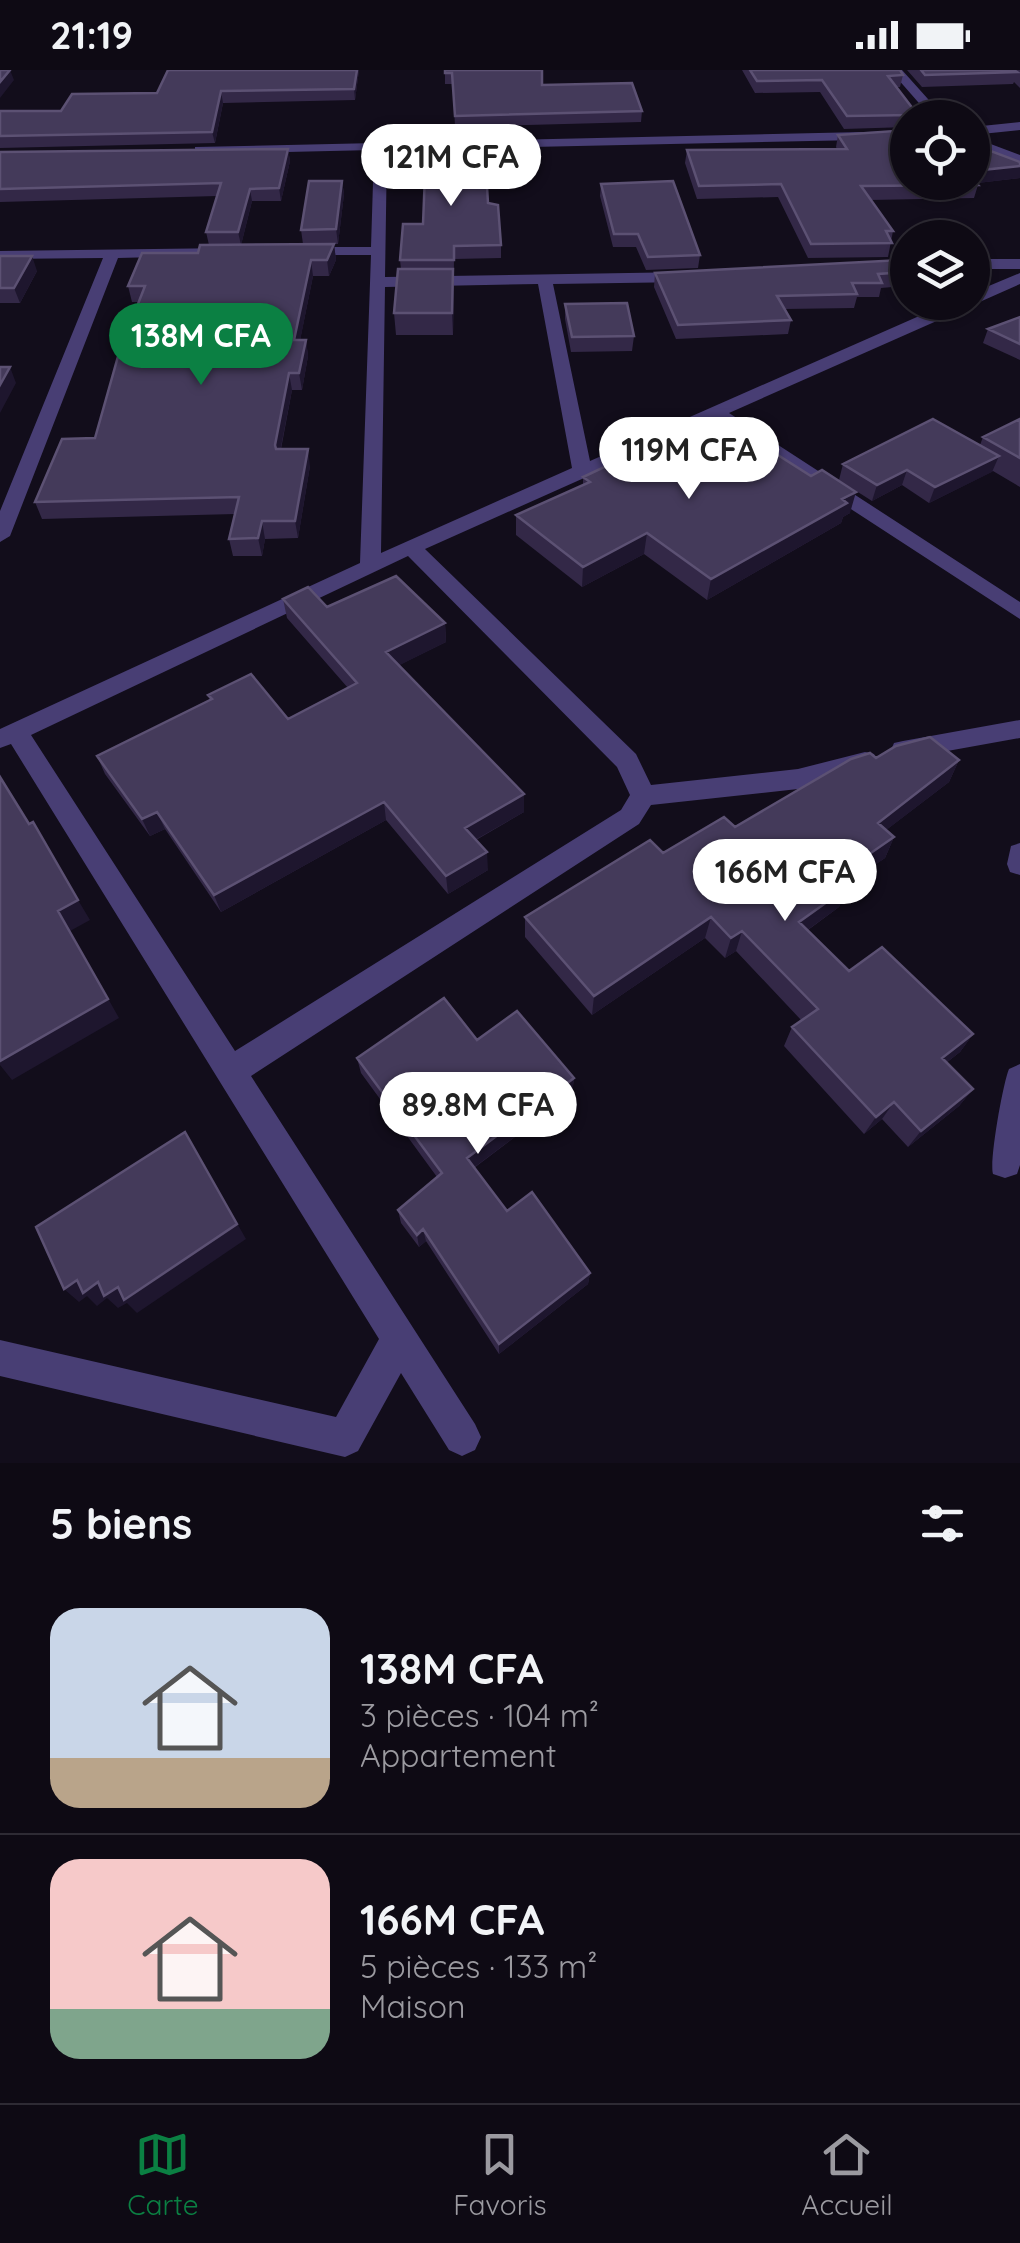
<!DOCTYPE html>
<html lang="fr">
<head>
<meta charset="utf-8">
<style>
  :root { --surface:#0e0a14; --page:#17131d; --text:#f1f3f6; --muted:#9b9aa0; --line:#2e2b34; --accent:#0b8043 }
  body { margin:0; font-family:Quicksand,sans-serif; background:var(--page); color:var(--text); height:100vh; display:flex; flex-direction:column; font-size:38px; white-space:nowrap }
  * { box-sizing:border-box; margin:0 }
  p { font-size:32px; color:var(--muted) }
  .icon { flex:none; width:55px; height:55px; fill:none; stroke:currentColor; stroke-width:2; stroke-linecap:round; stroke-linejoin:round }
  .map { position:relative; height:1393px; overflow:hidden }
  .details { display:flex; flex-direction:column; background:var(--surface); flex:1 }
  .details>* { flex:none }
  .controls { position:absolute; left:890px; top:30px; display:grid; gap:20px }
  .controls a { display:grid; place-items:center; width:100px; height:100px; border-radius:50%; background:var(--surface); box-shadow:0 2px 8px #0004,0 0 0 2px var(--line); font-size:50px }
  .price { position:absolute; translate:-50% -85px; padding:0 22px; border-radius:35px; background:#fff; color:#222; font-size:32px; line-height:65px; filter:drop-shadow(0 2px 5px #0008) }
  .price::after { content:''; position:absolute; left:50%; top:60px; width:30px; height:22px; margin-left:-15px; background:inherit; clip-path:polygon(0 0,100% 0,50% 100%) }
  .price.on { background:var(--accent); color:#fff }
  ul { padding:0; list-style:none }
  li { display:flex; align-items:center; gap:30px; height:250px; padding:0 50px }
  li+li { border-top:2px solid var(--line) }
  li span { display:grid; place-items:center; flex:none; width:280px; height:200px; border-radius:30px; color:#555 }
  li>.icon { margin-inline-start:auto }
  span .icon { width:120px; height:120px; fill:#fffc; stroke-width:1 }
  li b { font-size:42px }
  h2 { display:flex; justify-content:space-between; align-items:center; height:120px; padding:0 50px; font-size:42px }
  .status { display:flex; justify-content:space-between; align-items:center; height:70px; padding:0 50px; background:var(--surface); direction:ltr }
  .status svg { height:28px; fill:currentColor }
  .dock { display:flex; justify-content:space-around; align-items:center; height:140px; border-top:2px solid var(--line); background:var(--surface); font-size:28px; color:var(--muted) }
  .dock a { display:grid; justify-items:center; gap:5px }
  .dock .on { color:var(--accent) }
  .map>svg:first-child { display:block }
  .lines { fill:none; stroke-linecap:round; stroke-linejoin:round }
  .minor { fill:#483e74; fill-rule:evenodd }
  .wall { fill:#332847 }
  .shaded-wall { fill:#1e162e }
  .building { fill:#443a5a; stroke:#5c5173; stroke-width:2.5 }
</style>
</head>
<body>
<div class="status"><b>21:19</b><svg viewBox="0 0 49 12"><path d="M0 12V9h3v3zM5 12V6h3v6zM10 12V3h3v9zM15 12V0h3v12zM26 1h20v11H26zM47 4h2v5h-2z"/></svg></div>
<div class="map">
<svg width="1020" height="1393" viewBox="0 0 1020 1393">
  <rect width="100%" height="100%" fill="#120d1b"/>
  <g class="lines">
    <!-- minor -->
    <path class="minor" d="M890,0h12l43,48h-13z
      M1020,52v8l-48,5v-8z
      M908,61v8l-521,11 -2,127 303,-5 8,5 -8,5 -135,2 37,177 361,-159h21v-9l48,-20v11l-291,129 291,189v17l-306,-199 -289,129 211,205 15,31 147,-16 67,-17 9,2 3,7 -3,7 -76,21 -147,16 -12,19 -388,252 224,348 6,13 -6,13 -13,6 -13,-6 -48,-77 -43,78 -13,6 -345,-81v-36l336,77 43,-78 -368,-595 -11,4v-19l360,-166 11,-308h-66l-7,-4 7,-4h66l3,-97 -174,4 -5,-1v-6zM538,214l34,184 -191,85 4,-266zM408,486l209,211 13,28 -9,15 -386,241 -204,-316z
      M972,67l48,18v9l-48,-18z
      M230,178l7,4 -2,3 -117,3 -108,278 -10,6v-31l103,-253 -103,1v-8z
      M972,189h48v10h-48z
      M1020,650v18l-117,21 -9,-2 -3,-7 3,-7 9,-2z
      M1020,773v32l-10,-3 -3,-8 4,-18z
      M1020,994v101l-3,9 -12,4 -12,-4c-4,-12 10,-91 16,-105z"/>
  </g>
  <!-- wall -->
  <path class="wall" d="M168,0h191l-4,30 -132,3 -8,40 -215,5v-37h61l96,-18z
    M445,0l97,15 100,26 -1,11 -186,5 -2,-43h-8z
    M742,0h158l3,5 -3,12h-3l23,31h-12v9l-64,2 -24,-37 -65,1z
    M907,0h113v18l-6,-6 -1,2 -91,3z
    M838,65l182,27v16l-43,5 1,2 -4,13 -104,2 23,31 -5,26 -80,1 -30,-61 -81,2 -12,-36 2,-13 150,-1 -1,-2z
    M288,79l2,12 -9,40h-29l-11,44h-32l-3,-13 11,-36 -217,6v-50z
    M469,100l19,33 13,42v13l-47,1 -1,76h-57l-2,-22 7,-44 -1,-9z
    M342,111l2,13 -6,50h-35l-2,-14z
    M601,114l99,71 -2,13 -52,2 -10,-23h-23l-13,-51z
    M334,174l2,16 -7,16h-16l-13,64h6l2,16 -6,34h-10l-11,59 29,17 -12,72 -33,1 -3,17h-29l-4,-17 6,-25 -193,5 -7,-17 60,-64 44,-136h-7l-4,-16z
    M0,186l37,15 -17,32h-20z
    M908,201l-4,15 -23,2 -2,9h-22l-3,11 -69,1 6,11 -3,14 -112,5 -22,-52 1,-14z
    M565,234l69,32 -2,15 -61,1 -6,-33z
    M1020,247v43l-37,-17 5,-14z
    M1020,349v68l-27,-16 -64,32 -27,-18 -30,16 -33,-21 4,-16 137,-19 3,-8z
    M583,407l267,36 -7,4 -2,6 -134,77 -63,-46 -62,33 -66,-52v-20l67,-30z
    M283,529l44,8 118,16 1,19 -47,23 125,147 -48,28 12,30 -40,24 -62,-74 -165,92 -56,-83 -15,7 -45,-62 -8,-18 113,-56 -2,-5 80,24 60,-31 -61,-70z
    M876,688l83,2 -10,22 -63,48 8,7 -9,21 -40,27 3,2 -9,20 -31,23 41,41 124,63 -13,18 -14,11 27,26 -14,17 -51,41 -26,-28 -18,15 -80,-88 8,-19 10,-6 -66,-70 -11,7 -20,-20 -113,77 -67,-78v-20l138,-64 72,-26z
    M477,970l97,38 -2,16 -98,74 33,43 83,62 -2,11 -89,70 -73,-113 -7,6 -18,-24 -3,-13 39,-33 -76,-104 -4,-15z"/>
  <!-- shaded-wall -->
  <path class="shaded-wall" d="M10,0l4,10 -14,18v-16z
    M357,0h2l-4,30 -1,-11z
    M221,21l2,12 -8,40 -3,-11z
    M288,79l2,12 -9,40 -2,-13z
    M1020,96v12l-59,7 11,-3v-11z
    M342,111l2,13 -6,50 -2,-15z
    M250,119l2,12 -11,44 -3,-13z
    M334,174l2,16 -7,16 -2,-16z
    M32,186l5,15 -17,32 -6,-15z
    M311,190l2,16 -16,80 -3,-16z
    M453,199l1,22 -1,44 -1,-22z
    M306,270l2,16 -6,34 -3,-17z
    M10,297l6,16 -16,30v-28z
    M289,303l3,17 -14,72 -3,-17z
    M308,379l2,17 -12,72 -3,-17z
    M999,386l-7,16 -63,31 6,-16z
    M907,400l-5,15 -30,16 5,-16z
    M856,422l-6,21 -7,4 -2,6 -134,77 4,-21z
    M262,451l3,18 -3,17 -4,-18z
    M647,463l-3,21 -62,33 1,-20z
    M445,553l1,19 -58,29 -2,-19z
    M959,690l-10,22 -81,62 10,-21z
    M524,724v18l-58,33 -1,-17z
    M384,732l2,18 -165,92 -7,-17z
    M157,742l8,17 -15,7 -8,-17z
    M894,767l-9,21 -57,39 8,-20z
    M487,782l1,18 -40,24 -2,-18z
    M848,817l-9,20 -48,35 8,-20z
    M78,830l12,20 -20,11 49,87 -107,62 -12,-15v-4l58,-150z
    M711,847l-6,21 -113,77 2,-19z
    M742,861l-6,20 -11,7 6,-20z
    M973,964l-13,18 -31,24 13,-18z
    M574,1008l-2,16 -104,78 -1,-14z
    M973,1019l-14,17 -51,41 13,-16z
    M894,1032l-12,17 -18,15 12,-17z
    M195,1079l51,90 -109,74 -10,-10 -9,5 -11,-10 -10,8 -10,-10 -8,6 -15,-13z
    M423,1159l3,12 -7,6 -2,-12z
    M590,1203l-2,11 -89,70v-10z"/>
  <!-- building -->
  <path class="building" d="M0,0h10l-10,12z
    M168,0h189l-3,19 -133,2 -9,41 -212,4v-25h61l11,-17 85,-1z
    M445,0h97v15l90,-2 10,28 -187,5 -3,-43h-7z
    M750,0h150l3,5 -15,1 32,42h-8l-1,-3 -64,1 -25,-36 -65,1z
    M921,0h93l3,2 -92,3z
    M908,60v52h64v-3l6,6 -117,1 32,45h-7l6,12 -81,1 -30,-60 -82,2 -12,-36 160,-1 -9,-14z
    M972,74l48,18v4l-48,5z
    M468,78l1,22h17l2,33 10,2 3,40 -47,1v14h-54l3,-36h20l3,-75z
    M288,79l-9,39 -29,1 -12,43h-32l15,-49 -221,6v-37z
    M309,111h33l-6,48 -35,1z
    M673,111l27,74 -52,2 -10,-23h-24l-13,-50z
    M334,174l-7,16h-16l-17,80h12l-7,33h-10l-14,72 1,4h32l-13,72h-33l-4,17 -29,1 10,-42 -204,5 27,-63 33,-1 24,-85 26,-67h-17l14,-33h56l2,-8z
    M0,186h32l-18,32h-14z
    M902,190l6,12 -30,2 4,9h-30l5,11 -80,2 14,24 -113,5 -23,-52z
    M398,199h55l-1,44h-58z
    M627,233l7,33 -62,1 -7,-33z
    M1020,247v27l-32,-15z
    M0,297h10l-10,18z
    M933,349l66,37 -64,31 -28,-17 -30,15 -34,-21z
    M1020,349v39l-37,-21z
    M704,350l60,37 9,-5 38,24 11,-6 34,22 -14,7 5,4 -136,76 -64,-46 -64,34 -67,-52 74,-33 -7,-5z
    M396,506l49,47 -59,29 138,142 -59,34 22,24 -41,24 -62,-74 -170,93 -57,-83 -15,7 -45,-63 115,-57 -4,-4 43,-21 37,45 69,-36 -74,-84 25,-12 19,20z
    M930,667l29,23 -81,63 16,14 -58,40 12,10 -49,35 50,49 33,-24 91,87 -31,24 31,31 -52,42 -27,-29 -18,15 -84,-90 26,-18 -76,-78 -11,7 -20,-21 -117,79 -69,-79 125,-77 13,13 61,-36 11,10 116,-68 19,-6 6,5 20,-12z
    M0,707l29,47 4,-2 45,78 -20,11 50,88 -108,62z
    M444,928l33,42 40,-29 57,67 -107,80 40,53 25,-19 58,81 -91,71 -76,-115 -6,6 -19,-25 44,-37 -85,-115z
    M185,1062l52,92 -113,76 -6,-13 -14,9 -6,-14 -15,11 -6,-13 -13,9 -28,-62z"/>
</svg>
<div class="controls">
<a><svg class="icon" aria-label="locate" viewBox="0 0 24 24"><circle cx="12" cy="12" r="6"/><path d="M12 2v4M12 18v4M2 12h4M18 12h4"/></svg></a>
<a><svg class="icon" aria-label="layers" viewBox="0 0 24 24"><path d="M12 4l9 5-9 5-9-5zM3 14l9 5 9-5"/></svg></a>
</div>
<b class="price" style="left:451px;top:139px">121M CFA</b>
<b class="price on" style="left:201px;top:318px">138M CFA</b>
<b class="price" style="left:689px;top:432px">119M CFA</b>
<b class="price" style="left:785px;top:854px">166M CFA</b>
<b class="price" style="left:478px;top:1087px">89.8M CFA</b>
</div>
<section class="details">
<h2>5 biens<svg class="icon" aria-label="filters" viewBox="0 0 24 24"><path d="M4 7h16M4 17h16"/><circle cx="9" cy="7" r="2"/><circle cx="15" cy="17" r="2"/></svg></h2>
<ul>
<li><span style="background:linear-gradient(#c9d6e8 75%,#b9a48a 0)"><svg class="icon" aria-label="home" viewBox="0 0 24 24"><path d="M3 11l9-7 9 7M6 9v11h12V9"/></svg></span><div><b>138M CFA</b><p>3 pièces · 104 m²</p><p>Appartement</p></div></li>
<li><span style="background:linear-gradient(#f6c9c9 75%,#7fa58c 0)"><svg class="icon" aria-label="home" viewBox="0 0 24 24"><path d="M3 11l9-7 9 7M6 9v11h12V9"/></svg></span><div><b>166M CFA</b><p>5 pièces · 133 m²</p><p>Maison</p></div></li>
</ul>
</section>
<nav class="dock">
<a class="on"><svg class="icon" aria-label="map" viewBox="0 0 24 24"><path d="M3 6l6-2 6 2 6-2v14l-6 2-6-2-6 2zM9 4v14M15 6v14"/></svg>Carte</a>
<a><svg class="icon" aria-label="saved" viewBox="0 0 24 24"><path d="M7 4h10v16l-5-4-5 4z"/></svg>Favoris</a>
<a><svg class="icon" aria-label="home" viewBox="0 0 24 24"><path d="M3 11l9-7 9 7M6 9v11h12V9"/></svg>Accueil</a>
</nav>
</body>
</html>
